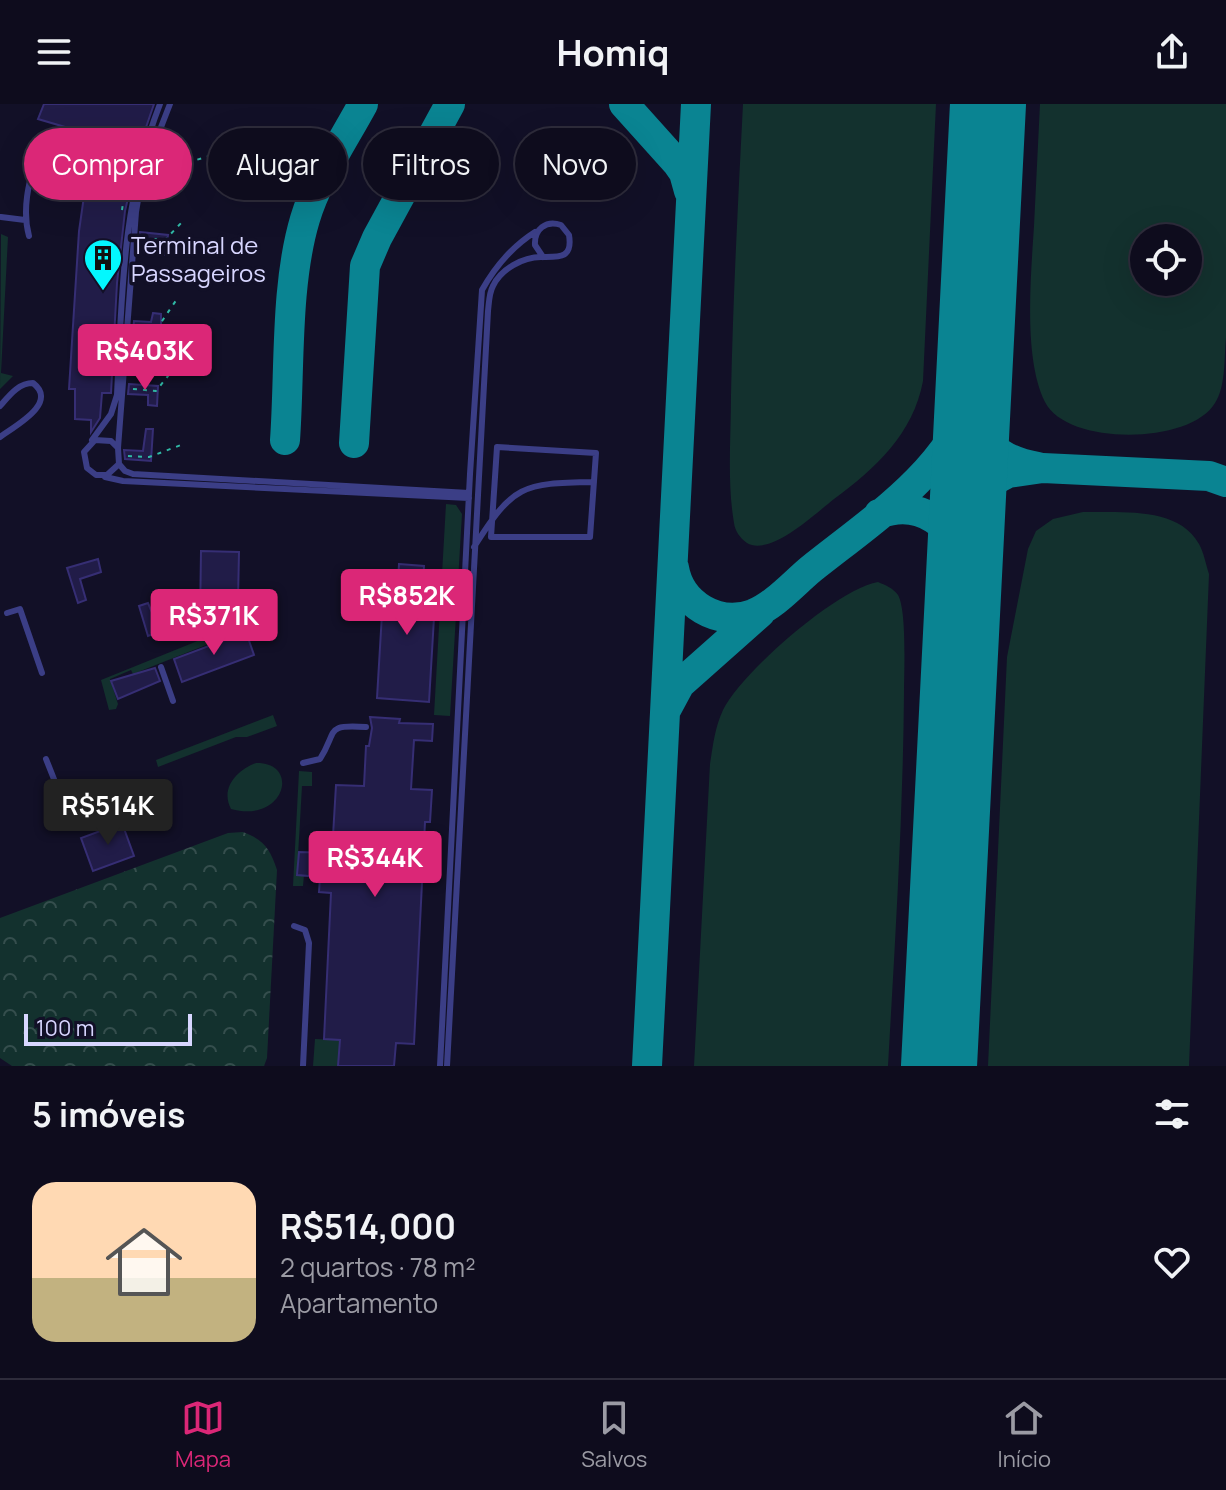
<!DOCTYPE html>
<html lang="pt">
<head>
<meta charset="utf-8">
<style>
  :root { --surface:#0e0c1d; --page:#171526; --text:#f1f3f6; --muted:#9b9ba4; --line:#2e2c3b; --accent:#db2777 }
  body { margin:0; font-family:Manrope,sans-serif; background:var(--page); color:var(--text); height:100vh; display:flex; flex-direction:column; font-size:30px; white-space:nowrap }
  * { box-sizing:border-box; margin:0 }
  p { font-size:26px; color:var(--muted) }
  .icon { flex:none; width:44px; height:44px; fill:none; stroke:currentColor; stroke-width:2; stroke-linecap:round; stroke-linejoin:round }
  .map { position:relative; height:962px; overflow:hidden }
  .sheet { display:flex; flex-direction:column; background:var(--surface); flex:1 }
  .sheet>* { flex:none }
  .banner { position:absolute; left:24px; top:24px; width:800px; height:72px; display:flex; gap:16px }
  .controls { position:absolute; left:1130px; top:120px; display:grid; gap:16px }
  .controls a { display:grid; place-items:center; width:72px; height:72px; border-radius:50%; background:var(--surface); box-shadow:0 8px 32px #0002,0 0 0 2px var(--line); font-size:40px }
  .scale { position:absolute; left:24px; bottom:20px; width:168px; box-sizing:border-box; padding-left:8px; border:4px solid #d8d6ff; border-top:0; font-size:22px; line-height:28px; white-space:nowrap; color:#d8d6ff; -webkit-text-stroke:6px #121027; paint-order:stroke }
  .price { position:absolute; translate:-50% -68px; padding:0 18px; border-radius:8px; background:var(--accent); color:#fff; font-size:26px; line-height:52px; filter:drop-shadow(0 2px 4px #0008) }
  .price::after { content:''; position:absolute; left:50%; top:48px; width:24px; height:18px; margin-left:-12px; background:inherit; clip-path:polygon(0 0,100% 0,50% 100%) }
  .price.active { background:#222; color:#fff }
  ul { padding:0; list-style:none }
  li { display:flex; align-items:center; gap:24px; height:200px; padding:0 32px }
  li span { display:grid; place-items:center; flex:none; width:224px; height:160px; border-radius:24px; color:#555 }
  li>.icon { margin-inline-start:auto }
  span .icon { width:96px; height:96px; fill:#fffc; stroke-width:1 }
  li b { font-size:34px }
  h2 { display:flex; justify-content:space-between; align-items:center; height:96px; padding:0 32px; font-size:34px }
  .pill { padding:0 28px; border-radius:36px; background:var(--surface); box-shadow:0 8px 32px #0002,0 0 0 2px var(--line); font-size:28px; line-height:72px }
  .pill.active { background:var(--accent); color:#fff }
  header { display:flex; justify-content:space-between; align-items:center; height:104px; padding:0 32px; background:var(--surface); font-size:36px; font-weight:700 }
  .dock { display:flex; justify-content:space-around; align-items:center; height:112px; border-top:2px solid var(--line); background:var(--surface); font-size:22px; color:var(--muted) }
  .dock a { display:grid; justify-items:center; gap:4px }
  .dock .active { color:var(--accent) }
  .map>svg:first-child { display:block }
  .green { fill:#13312e; fill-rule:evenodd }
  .forest { fill:url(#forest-crowns) }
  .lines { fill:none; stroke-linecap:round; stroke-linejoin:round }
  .taxiway { stroke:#0a8492; stroke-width:30 }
  .runway { stroke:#0a8492; stroke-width:76 }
  .building { fill:#211c48; stroke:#362e74; stroke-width:2 }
  .path { stroke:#30b9a6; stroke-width:2; stroke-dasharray:4 6; stroke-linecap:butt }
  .service { stroke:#3b3e86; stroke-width:6 }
  .labels { text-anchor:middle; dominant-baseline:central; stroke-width:7; stroke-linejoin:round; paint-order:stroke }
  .poi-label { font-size:24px; fill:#d8d6ff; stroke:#121027; text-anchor:start }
</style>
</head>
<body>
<header><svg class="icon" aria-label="menu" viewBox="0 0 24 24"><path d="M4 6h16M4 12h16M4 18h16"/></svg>Homiq<svg class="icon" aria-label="share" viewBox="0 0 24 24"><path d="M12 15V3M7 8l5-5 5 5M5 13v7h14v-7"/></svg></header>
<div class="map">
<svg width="1226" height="962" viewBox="0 0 1226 962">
  <defs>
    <pattern id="forest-crowns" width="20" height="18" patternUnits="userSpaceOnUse" patternTransform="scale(2)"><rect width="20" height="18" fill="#13312e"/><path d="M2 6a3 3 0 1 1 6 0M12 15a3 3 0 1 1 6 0" fill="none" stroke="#354e4d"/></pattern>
  </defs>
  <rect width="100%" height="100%" fill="#121027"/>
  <!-- green -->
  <path class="green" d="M743,0h193l-13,277c-10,53 -47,87 -89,118 -18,14 -64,58 -87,44 -7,-5 -12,-12 -13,-20 -7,-41 -3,-86 -3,-128 2,-97 7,-194 12,-291z
    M1040,0h186v234c-2,20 0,48 -11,65 -25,42 -148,43 -170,-1 -22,-44 -14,-127 -11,-176 2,-41 4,-81 6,-122zM1144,134h44v44h-44z
    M1,130l7,3 -7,136 12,3 -13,13z
    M446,400l10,1 6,9 -12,202 -16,-1z
    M1083,408c37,1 95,-6 116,32 5,9 7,21 10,30l-20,492h-201l19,-409 21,-108 8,-18 17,-12z
    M878,478c7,3 15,6 20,13 9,16 6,77 6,98 -1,124 -9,249 -16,373h-194l16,-302c3,-19 5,-37 13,-54 18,-37 114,-121 155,-128z
    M242,519l2,7 -111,44 -2,-4 -21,9 8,25 -2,5 -7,1 -8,-30z
    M273,611l4,11 -30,11h-11l-78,30 -2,-7z
    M256,659c45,-1 29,61 -25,46 -11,-21 6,-39 25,-46z
    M299,667l13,1v14h-10l-5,88 7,1 -1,11h-10z
    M315,935l25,1 -2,26h-25z"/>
  <!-- forest -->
  <path class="forest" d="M243,728c21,8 27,17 34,38l-10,188 -3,8h-252l-12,-8v-140l228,-85z"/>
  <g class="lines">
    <!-- taxiway -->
    <path class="taxiway" d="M624,0l53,59 7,10 5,18
      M973,293c3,43 23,63 65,70
      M285,336c5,-69 0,-154 20,-221 12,-40 38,-78 58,-115
      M354,339l11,-177 12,-28 73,-134
      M879,410c40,-16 78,11 84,51
      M674,464c6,36 44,59 79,46 22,-9 40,-30 58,-45 60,-48 135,-96 162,-172
      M964,473l7,-65 11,-21 9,-9 17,-9 35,-5 166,8 17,6
      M666,606l14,-26 80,-71
      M647,962l49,-962"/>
    <!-- runway -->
    <path class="runway" d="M939,962l49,-962"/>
  </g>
  <!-- building -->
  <path class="building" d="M44,0h110l-12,35 -17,72 -8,72 -6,110h-9l-2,25 -9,14v-12l-16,-1v-30h-6l10,-158 6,-42 14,-52 -61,-18z
    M180,44l9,3 -6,19 -29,-9 4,-10 19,6z
    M140,128l28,3 -3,20 -9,-2 1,-9 -17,-2z
    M153,209l8,1v19l-28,-2 1,-10 17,1z
    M129,280l29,2 -1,20 -9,-1v-10l-20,-1z
    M146,325h7l-2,32 -26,-2 -1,-9 19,1z
    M201,447l38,1 -1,48h-9l3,8 -32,12z
    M98,455l3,13 -21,7 6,21 -8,3 -11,-35z
    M399,460l25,2 -1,17 13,1 -7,118 -52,-4 7,-118 14,1z
    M148,499l5,12 15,-4 3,13 -14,3 2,5 -11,4 -9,-30z
    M246,528l8,23 -72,27 -8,-23z
    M155,564l5,13 -42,18 -7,-18z
    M370,613l30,2 -1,4 34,1 -1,17 -18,-1 -3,49 21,1 -2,32h-5l-11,222 -18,-1 -2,23h-56l2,-26 -16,-1 7,-146 -12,-1 1,-15 -23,-2 2,-23 33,1 4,-68 28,1 2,-40h3l3,-18z
    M122,719l12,33 -41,15 -12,-33z"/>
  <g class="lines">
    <!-- path -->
    <path class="path" d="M159,53l24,7 36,-11
      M122,106l7,-49 9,-23
      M144,134l21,2 18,-19
      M135,223h23l19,-28
      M133,285l23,2 16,-20
      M128,352l21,1 32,-12"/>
    <!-- service -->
    <path class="service" d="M1,113l24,3
      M29,132c-9,-33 4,-65 12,-98
      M0,302c9,-10 18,-23 33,-23 26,20 -18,43 -33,54
      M92,336l19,-26 6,-19c5,-103 5,-193 43,-291
      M497,343l99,6 -6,84h-99z
      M118,344l-7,-7 -16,-1 -11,12 3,16 9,7h11l12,-11 -1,-16 18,-236 6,-36 28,-72
      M119,360l6,7 8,3 336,19
      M105,373l18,4 346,17
      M474,443c39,-62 48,-64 120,-65
      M7,509l13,-4 22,64
      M161,563l12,34
      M46,655l27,68
      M303,659l17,-4c18,-28 4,-35 46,-32
      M294,822l11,4 4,13 -6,123
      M440,962l30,-592 12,-184c13,-23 31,-44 53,-58
      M447,962l41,-755c1,-8 1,-18 5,-25 8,-17 30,-29 48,-29 18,0 32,2 28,-22l-8,-10c-15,-5 -27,4 -26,20l8,12"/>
  </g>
  <!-- icons -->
  <defs>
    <g id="building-pin" transform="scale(2)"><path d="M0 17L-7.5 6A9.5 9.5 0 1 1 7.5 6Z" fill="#03f8fe" stroke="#121027"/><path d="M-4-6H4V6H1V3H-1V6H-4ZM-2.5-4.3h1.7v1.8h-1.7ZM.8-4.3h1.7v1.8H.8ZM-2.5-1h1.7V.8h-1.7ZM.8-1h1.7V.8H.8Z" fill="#111"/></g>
  </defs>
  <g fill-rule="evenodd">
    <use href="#building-pin" x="103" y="154"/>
  </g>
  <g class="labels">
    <!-- poi labels -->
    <g class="poi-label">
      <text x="131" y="140">Terminal de<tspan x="131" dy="28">Passageiros</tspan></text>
    </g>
  </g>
</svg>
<div class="controls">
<a><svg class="icon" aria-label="locate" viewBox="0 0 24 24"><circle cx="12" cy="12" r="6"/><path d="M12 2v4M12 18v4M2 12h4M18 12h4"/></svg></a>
</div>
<div class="scale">100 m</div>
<b class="price" style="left:145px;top:288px">R$403K</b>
<b class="price" style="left:407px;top:533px">R$852K</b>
<b class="price" style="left:214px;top:553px">R$371K</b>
<b class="price active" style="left:108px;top:743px">R$514K</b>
<b class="price" style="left:375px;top:795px">R$344K</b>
<div class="banner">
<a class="pill active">Comprar</a>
<a class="pill">Alugar</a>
<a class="pill">Filtros</a>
<a class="pill">Novo</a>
</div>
</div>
<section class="sheet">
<h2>5 imóveis<svg class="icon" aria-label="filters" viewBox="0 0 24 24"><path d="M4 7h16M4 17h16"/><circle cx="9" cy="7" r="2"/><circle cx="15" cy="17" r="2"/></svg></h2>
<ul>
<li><span style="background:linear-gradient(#ffd9b3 60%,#c2b280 0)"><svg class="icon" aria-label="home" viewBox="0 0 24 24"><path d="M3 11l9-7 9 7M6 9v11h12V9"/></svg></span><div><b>R$514,000</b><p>2 quartos · 78 m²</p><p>Apartamento</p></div><svg class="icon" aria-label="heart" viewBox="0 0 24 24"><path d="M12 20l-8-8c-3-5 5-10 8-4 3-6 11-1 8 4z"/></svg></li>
</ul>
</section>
<nav class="dock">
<a class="active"><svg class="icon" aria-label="map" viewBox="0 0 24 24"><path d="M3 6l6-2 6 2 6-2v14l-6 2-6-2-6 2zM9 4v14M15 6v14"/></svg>Mapa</a>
<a><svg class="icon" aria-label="saved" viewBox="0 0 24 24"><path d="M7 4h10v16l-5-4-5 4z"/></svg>Salvos</a>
<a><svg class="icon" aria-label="home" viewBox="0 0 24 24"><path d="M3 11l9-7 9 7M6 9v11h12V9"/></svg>Início</a>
</nav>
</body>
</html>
